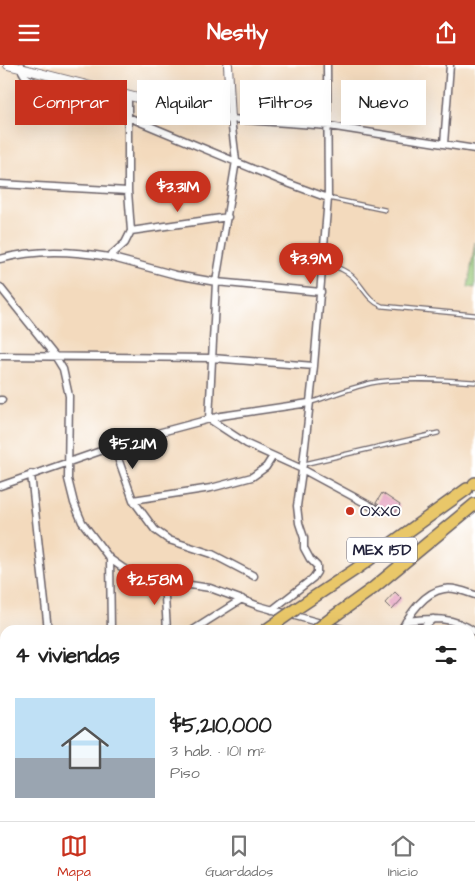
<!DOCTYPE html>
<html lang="es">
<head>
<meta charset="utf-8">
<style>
  :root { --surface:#fff; --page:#f6f6f6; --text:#222; --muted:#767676; --line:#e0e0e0; --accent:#c8321e }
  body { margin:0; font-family:"Architects Daughter",sans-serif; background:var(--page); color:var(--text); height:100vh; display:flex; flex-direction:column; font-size:19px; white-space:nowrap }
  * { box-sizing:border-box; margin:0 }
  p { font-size:16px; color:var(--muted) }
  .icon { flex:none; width:28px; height:28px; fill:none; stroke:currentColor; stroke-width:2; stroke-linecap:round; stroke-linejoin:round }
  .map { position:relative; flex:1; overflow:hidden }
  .sheet { position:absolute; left:0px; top:560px; width:475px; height:196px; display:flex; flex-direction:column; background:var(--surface); border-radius:15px 15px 0 0; box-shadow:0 5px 20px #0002 }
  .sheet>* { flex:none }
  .banner { position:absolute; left:15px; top:15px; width:445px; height:45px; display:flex; gap:10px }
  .price { position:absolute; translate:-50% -42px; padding:0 11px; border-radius:18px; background:var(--accent); color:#fff; font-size:16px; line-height:32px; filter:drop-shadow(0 1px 2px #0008) }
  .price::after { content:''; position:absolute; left:50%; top:30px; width:15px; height:11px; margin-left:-8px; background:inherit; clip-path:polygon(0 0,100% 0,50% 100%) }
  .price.current { background:#222; color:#fff }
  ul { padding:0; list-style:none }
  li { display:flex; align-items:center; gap:15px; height:125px; padding:0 15px }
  li span { display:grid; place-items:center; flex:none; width:140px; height:100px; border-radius:0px; color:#555 }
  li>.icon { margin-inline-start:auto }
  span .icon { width:60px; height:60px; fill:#fffc; stroke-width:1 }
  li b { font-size:21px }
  h2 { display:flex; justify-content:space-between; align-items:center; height:60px; padding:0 15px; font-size:21px }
  .tag { padding:0 18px; border-radius:0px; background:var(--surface); box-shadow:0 5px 20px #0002; font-size:18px; line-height:45px }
  .tag.current { background:var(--accent); color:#fff }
  header { display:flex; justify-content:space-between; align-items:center; height:65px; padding:0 15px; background:var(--accent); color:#fff; font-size:22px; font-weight:800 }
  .dock { display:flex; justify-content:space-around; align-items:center; height:70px; border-top:1px solid var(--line); background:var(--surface); font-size:14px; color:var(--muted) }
  .dock a { display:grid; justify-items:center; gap:2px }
  .dock .current { color:var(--accent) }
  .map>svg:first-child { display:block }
  .green { fill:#98c877; stroke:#5d7559 }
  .building { fill:#e49ebd }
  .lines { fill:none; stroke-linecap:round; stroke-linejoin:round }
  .service-casing { stroke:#6b6268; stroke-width:5.5 }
  .minor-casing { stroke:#6b6268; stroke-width:9 }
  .tertiary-casing { stroke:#6b6268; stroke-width:10 }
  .motorway-casing { stroke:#6b6268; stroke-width:14 }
  .service { stroke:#fff; stroke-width:3 }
  .minor { stroke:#fff; stroke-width:6 }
  .tertiary { stroke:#fff; stroke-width:8 }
  .motorway { stroke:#e9c769; stroke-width:11 }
  .motorway-bridge-casing { stroke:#6b6268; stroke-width:14; stroke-linecap:butt }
  .motorway-bridge { stroke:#e9c769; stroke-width:11 }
  .poi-dot { fill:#c8321e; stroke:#fff; stroke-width:2 }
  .labels { text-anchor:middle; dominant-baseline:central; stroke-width:4; stroke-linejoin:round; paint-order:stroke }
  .shield { fill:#fff; stroke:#646476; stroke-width:1 }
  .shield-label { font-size:15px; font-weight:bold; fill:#22223b }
  .poi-label { font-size:16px; fill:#22223b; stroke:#fff; text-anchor:start }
</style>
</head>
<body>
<header><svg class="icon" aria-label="menu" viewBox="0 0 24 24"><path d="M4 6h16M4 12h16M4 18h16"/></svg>Nestly<svg class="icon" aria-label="share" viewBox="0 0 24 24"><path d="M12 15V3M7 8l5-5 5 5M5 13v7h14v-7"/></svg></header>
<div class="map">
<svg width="475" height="756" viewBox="0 0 475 756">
  <rect width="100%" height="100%" fill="#fff"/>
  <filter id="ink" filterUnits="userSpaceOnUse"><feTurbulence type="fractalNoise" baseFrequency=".02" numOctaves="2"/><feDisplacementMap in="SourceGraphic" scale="10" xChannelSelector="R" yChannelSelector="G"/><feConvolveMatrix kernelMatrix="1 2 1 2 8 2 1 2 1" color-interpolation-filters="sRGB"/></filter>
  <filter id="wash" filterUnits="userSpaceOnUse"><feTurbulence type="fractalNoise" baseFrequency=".0096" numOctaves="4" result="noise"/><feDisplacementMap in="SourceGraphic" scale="20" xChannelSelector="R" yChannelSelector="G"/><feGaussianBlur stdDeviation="1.12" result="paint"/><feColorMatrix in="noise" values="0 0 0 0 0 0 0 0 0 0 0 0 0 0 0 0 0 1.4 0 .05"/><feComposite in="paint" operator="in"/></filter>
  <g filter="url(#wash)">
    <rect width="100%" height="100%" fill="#f3dabd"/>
    <!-- green -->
    <path class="green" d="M475,177v46l-7,-1z"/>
    <g id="blocks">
      <!-- building -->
      <path class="building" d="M382,428l18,12 -6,10 -18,-12z
        M395,527l7,7 -10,11 -7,-7z"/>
    </g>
  </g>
  <g filter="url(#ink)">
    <use href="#blocks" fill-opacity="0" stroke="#6b6268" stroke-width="1"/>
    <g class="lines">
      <!-- service casing -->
      <g class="service-casing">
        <path id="service" d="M328,133l57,12
          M324,197c10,4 20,7 28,14 11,10 15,24 30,30l93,9
          M309,338c21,-7 41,-15 62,-20 29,-6 75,-3 104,-1
          M304,399l134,-31"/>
      </g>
      <!-- minor casing -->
      <g class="minor-casing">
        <path id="minor" d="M21,1c1,10 7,13 16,17l91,34 154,64 46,17
          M444,79l6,-79
          M0,119l128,7
          M131,166l97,-14
          M109,192l67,18 40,7 105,10
          M0,194c37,-10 72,-8 109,-2l16,-14 6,-12 -3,-40v-95
          M0,222l55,69 8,13 6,27 -1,83 6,24 8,19 28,37 13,9 16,7 25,6 46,7 49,18 87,24
          M0,291l212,2 102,8
          M0,335h2
          M114,382l19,53 22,30 14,10 43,14 42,22
          M31,409l17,156
          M0,421l135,-47 86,-23 88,-13
          M133,435l78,-12 41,-11 14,-10 7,-11
          M378,445l-76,-41 -55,-25 -38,-25 7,-137 20,-121 -5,-42 98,7 146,23
          M110,494l1,71
          M164,516l3,49
          M272,545l41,-32 4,-6v-6l-7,-7 -6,-11v-10l-5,-15 -2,-17 6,-42 11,-98 14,-168 -1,-133
          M406,556c25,-3 48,-5 69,11
          M193,565l49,-31
          M401,565c9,-16 23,-38 43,-41 10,-2 22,3 31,6
          M420,565l13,-11
          M0,592l5,1
          M470,600l5,4
          M0,642l5,-2"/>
      </g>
      <!-- tertiary casing -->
      <g class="tertiary-casing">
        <path id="tertiary" d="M8,0l181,46 42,8 -3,-54"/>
      </g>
      <!-- motorway casing -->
      <g class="motorway-casing">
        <path id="motorway" d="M474,419l1,-1
          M296,544l60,-40 111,-80
          M333,552l39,-28 103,-85
          M266,565l13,-9
          M0,743l5,-3
          M37,756l7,-5"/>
      </g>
      <!-- service -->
      <use href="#service" class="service"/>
      <!-- minor -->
      <use href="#minor" class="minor"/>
      <!-- tertiary -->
      <use href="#tertiary" class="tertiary"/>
      <!-- motorway -->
      <use href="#motorway" class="motorway"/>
      <!-- motorway-bridge casing -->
      <g class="motorway-bridge-casing">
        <path id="motorway-bridge" d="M279,556l17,-12
          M316,565l17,-13"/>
      </g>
      <!-- motorway-bridge -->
      <use href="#motorway-bridge" class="motorway-bridge"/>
    </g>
  </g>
  <!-- markers -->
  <circle class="poi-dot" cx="350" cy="446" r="5"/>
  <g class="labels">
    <!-- shield labels -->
    <rect class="shield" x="347" y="472.5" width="70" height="25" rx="4"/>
    <g class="shield-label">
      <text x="382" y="485">MEX 15D</text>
    </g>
    <!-- poi labels -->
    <g class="poi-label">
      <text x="360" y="446">OXXO</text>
    </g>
  </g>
</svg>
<b class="price" style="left:178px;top:148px">$3.31M</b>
<b class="price" style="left:311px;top:220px">$3.9M</b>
<b class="price current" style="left:133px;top:405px">$5.21M</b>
<b class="price" style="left:155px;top:541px">$2.58M</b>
<div class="banner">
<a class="tag current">Comprar</a>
<a class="tag">Alquilar</a>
<a class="tag">Filtros</a>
<a class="tag">Nuevo</a>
</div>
<section class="sheet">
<h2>4 viviendas<svg class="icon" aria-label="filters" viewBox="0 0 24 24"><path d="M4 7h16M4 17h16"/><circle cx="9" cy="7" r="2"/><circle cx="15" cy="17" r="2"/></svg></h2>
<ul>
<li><span style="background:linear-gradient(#bfe0f5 60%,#9aa5b1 0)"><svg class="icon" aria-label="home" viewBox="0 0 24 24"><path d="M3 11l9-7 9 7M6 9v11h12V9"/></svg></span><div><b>$5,210,000</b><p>3 hab. · 101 m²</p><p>Piso</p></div></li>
</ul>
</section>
</div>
<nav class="dock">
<a class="current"><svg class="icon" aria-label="map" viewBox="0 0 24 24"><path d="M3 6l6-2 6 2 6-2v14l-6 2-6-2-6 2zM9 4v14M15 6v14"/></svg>Mapa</a>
<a><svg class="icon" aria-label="saved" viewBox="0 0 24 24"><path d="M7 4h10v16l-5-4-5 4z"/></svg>Guardados</a>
<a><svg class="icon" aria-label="home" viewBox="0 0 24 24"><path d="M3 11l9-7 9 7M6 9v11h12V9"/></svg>Inicio</a>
</nav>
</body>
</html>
